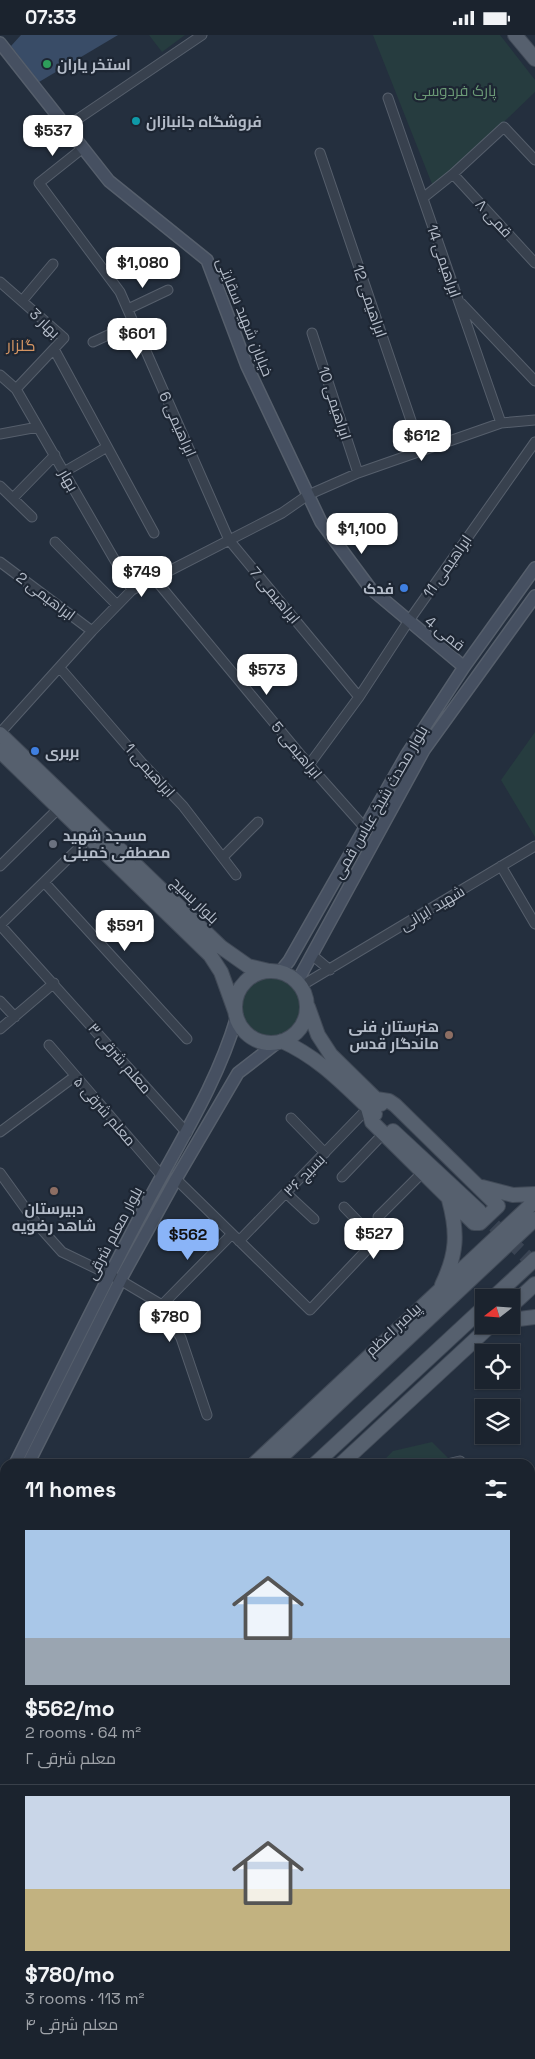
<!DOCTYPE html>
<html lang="en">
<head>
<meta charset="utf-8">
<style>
  :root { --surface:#1b232e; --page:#282f3a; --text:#f1f3f6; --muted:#a0a4aa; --line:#39404a; --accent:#8ab4f8 }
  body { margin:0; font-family:"Space Grotesk",Cairo,sans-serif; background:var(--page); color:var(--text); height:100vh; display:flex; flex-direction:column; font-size:19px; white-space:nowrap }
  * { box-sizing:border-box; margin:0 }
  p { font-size:16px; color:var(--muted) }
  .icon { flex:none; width:28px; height:28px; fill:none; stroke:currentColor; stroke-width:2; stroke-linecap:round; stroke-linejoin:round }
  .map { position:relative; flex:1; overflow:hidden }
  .drawer { position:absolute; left:0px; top:1424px; width:535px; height:601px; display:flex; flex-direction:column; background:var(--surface); border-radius:15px 15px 0 0; box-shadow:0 1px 4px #0004,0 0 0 1px var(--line) }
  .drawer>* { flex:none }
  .needle { width:32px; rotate:253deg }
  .fabs { position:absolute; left:475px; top:1254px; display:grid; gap:10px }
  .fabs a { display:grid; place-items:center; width:45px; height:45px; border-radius:0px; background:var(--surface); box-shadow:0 1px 4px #0004,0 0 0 1px var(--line); font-size:25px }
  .price { position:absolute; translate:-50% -42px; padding:0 11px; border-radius:10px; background:#fff; color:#222; font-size:16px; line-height:32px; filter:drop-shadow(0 1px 2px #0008) }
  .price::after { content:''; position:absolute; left:50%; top:30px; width:15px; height:11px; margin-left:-8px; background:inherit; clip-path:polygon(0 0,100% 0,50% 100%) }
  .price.current { background:var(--accent); color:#111 }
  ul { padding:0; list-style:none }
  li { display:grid; align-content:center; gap:10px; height:265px; padding:0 25px }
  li+li { border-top:1px solid var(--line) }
  li span { display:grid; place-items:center; height:155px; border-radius:0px; color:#555 }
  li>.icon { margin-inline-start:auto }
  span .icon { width:90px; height:90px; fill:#fffc; stroke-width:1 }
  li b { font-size:21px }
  h2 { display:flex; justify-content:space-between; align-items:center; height:60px; padding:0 25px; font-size:21px }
  .status { display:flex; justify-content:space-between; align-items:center; height:35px; padding:0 25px; background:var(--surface); direction:ltr }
  .status svg { height:14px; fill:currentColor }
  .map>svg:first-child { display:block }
  .green { fill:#263c3f }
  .water { fill:#394c67 }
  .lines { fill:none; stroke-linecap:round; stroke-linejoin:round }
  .primary-tunnel { stroke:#3a4453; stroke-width:14; stroke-dasharray:14 7; stroke-linecap:butt }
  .minor-casing { stroke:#565f6c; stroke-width:11 }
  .secondary-casing { stroke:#565f6c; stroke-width:14 }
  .primary-casing { stroke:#414a57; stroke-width:16 }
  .minor { stroke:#38414e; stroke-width:9 }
  .secondary { stroke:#465061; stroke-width:11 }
  .primary { stroke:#56606e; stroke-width:14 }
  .leisure-dot { fill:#2e9e5b; stroke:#1d2633; stroke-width:2 }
  .culture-dot { fill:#0f9aa8; stroke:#1d2633; stroke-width:2 }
  .shop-dot { fill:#3f7fe0; stroke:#1d2633; stroke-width:2 }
  .worship-dot { fill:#6b7280; stroke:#1d2633; stroke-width:2 }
  .education-dot { fill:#8d6e63; stroke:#1d2633; stroke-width:2 }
  .labels { text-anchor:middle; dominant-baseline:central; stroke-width:4.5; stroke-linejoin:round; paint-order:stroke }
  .poi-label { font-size:15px; font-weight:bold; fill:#b4bcc9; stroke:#1d2633; text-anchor:start }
  .park-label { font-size:15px; fill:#6b9a76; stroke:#1d2633 }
  .street-label { font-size:15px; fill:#b4bcc9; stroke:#1d2633 }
  .neighbourhood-label { font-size:16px; fill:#d59563; stroke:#1d2633 }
</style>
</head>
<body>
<div class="status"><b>07:33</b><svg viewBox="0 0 49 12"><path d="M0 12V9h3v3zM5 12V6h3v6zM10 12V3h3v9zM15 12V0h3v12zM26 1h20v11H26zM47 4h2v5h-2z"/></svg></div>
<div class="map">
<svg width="535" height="2024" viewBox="0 0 535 2024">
  <rect width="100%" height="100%" fill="#242f3e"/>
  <!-- green -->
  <path class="green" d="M149,0h36l-23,17z
    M373,0h127l35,45v12l-101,97z
    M535,697v105l-34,-57z
    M242 971a30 30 0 1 1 60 0a30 30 0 1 1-60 0Z
    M432,1407l17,17 -20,5h-49l13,-13z"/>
  <!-- water -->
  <path class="water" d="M21,0h97l-79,47 -28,-36z"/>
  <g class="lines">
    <!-- primary-tunnel -->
    <path class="primary-tunnel" d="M479,1176l56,54"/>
    <!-- minor casing -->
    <g class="minor-casing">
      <path id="minor" d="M388,63l113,325
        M66,92l136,-92
        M83,113l-44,35 81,109 109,248 130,157
        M320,118l101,297
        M453,139l82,89
        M423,163l30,-24 51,-47 31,33
        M0,247l64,56 -48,51
        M22,266l31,-37
        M461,268l74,78
        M128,274l40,-19
        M312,298l46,140
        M93,307l41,-19
        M54,314l100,184
        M0,340l16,14 116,201
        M0,399l38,-7
        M64,437l43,-25
        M0,451l32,31
        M13,463l42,-43
        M55,507l62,63
        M0,527l92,69
        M154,543l155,187 56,63
        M60,633l82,95 41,43 53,69
        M0,698l92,-102 40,-41 150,-77 26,-18 50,-22 143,-50 34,-3
        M309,730l50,-68 49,-75 127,-180
        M223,822l35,-35
        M0,831l59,-58
        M501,831l34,58
        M44,847l143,157
        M0,890l187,208
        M0,890l90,-88
        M312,920l18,15
        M301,951l234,-140
        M0,966l15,16
        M0,994l54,-46
        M49,1010l112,130
        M291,1083l34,35
        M0,1097l74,-55
        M0,1138l36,50 26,29 58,28 42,25 19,33 26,77
        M342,1142l41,-43
        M176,1144l134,131 66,-70 -32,-33
        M286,1158l28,26
        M378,1182l44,-44
        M239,1206l129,-133
        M162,1270l70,-71
        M447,1429l13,-3 3,3
        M530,1454l5,-1
        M530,1619l5,-8
        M530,1695l5,3
        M72,2020l5,4
        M135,2020l5,4
        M46,2024l1,-4
        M227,2024l2,-4
        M295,2024h1
        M320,2024l1,-4"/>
    </g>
    <!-- secondary casing -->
    <g class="secondary-casing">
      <path id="secondary" d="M0,8l109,138 98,79 40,106 74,156 49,66 94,79
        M280,937l9,-11 118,-207 57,-87 71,-99
        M297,947l127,-232 111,-154
        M15,1429c43,-86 85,-172 130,-257 33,-63 72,-122 92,-191
        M28,1429l95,-189 53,-96 62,-106 40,-31
        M0,1459l5,-10
        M0,1484l5,-10"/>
    </g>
    <!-- primary casing -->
    <g class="primary-casing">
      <path id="primary" d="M515,0l20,24
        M0,699l221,213 27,19 21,5
        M0,716l210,204 11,17 14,39
        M235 972a36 36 0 1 1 72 0a36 36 0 1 1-72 0Z
        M308,972l10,28 13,20 50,49
        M282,1006c38,17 63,45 93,73
        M368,1073l4,14 102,101h6l18,-17 -103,-101 -6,-4 -13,-2
        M393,1096l86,80
        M482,1152l31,8 22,-1
        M442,1250c15,-31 16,-52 7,-85
        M494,1262l41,-38
        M511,1271l24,-22
        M511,1285l24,-3
        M254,1429l281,-263
        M274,1429l261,-245
        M315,1429l169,-157
        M341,1429l150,-139
        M0,1750l5,-6
        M0,1776l5,-4
        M0,1802l5,-3
        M0,1826l5,1
        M417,2020l5,4
        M442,2020l5,4"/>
    </g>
    <!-- minor -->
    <use href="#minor" class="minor"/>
    <!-- secondary -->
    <use href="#secondary" class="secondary"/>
    <!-- primary -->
    <use href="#primary" class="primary"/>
  </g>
  <!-- markers -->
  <circle class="leisure-dot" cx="47" cy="29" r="5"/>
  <circle class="culture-dot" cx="136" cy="86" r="5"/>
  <g class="shop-dot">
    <circle cx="404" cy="553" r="5"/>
    <circle cx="35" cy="716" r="5"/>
  </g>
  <circle class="worship-dot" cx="53" cy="809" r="5"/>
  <g class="education-dot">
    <circle cx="449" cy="1000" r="5"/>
    <circle cx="54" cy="1156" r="5"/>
  </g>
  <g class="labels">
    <!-- poi labels -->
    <g class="poi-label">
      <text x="57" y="29">استخر یاران</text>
      <text x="146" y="86">فروشگاه جانبازان</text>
      <text x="394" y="553" text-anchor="end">فدک</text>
      <text x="45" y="716">بربری</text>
      <text x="63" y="800">مسجد شهید<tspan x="63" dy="17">مصطفی خمینی</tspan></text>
      <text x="439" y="991" text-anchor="end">هنرستان فنی<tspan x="439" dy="17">ماندگار قدس</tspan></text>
      <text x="54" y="1173" text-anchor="middle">دبیرستان<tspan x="54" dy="17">شاهد رضویه</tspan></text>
    </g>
    <!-- park labels -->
    <g class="park-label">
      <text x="455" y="55">پارک فردوسی</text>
    </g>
    <!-- street labels -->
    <g class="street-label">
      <text transform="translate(494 183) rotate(47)">قمی ۸</text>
      <text transform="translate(444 226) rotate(71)">ابراهیمی 14</text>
      <text transform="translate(370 266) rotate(71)">ابراهیمی 12</text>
      <text transform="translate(245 282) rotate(68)">خیابان شهید سقایتی</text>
      <text transform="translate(45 288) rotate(44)">بهار 3</text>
      <text transform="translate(335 368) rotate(72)">ابراهیمی 10</text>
      <text transform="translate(178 389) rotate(66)">ابراهیمی 6</text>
      <text transform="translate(69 445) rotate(60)">بهار</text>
      <text transform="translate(447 531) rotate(-55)">ابراهیمی 11</text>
      <text transform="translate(275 560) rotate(50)">ابراهیمی 7</text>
      <text transform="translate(46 561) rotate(37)">ابراهیمی 2</text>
      <text transform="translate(445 598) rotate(39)">قمی 4</text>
      <text transform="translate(297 715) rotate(50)">ابراهیمی 5</text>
      <text transform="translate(150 735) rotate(48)">ابراهیمی 1</text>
      <text transform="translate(380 767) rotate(-60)">بلوار محدث شیخ عباس قمی</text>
      <text transform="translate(195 865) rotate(44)">بلوار بسیج</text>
      <text transform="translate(432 873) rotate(-31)">شهید ایرانی</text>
      <text transform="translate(120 1023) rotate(49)">معلم شرقی ۳</text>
      <text transform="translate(105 1076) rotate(49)">معلم شرقی ۵</text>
      <text transform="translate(304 1140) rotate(-46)">بسیج ۳۶</text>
      <text transform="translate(114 1198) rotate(-62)">بلوار معلم شرقی</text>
      <text transform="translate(393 1294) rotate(-43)">پیامبر اعظم</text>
    </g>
    <!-- neighbourhood labels -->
    <g class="neighbourhood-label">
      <text x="21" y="310">گلزار</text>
    </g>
  </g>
</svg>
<div class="fabs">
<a><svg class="needle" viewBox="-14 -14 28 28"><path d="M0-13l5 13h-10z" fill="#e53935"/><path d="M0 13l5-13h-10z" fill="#a0a4aa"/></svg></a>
<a><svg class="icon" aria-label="locate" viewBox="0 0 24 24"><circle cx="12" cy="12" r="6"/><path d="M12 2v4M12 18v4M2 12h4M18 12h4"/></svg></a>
<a><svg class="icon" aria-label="layers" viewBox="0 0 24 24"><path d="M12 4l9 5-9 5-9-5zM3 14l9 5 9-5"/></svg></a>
</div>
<b class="price" style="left:53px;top:122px">$537</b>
<b class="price" style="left:143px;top:254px">$1,080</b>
<b class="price" style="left:137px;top:325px">$601</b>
<b class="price" style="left:422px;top:427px">$612</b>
<b class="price" style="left:362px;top:520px">$1,100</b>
<b class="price" style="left:142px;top:563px">$749</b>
<b class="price" style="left:267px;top:661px">$573</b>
<b class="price" style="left:125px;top:917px">$591</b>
<b class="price" style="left:374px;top:1225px">$527</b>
<b class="price current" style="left:188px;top:1226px">$562</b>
<b class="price" style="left:170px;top:1308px">$780</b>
<section class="drawer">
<h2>11 homes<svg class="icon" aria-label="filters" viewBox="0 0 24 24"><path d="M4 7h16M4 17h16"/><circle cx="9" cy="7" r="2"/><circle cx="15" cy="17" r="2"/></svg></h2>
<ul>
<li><span style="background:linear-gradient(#a9c7e8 70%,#9aa5b1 0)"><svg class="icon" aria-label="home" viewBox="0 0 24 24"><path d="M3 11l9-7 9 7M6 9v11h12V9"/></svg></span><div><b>$562/mo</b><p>2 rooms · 64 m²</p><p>معلم شرقی ۲</p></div></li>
<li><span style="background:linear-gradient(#c9d6e8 60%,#c2b280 0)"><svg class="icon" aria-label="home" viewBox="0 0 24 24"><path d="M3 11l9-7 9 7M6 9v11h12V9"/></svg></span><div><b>$780/mo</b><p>3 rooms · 113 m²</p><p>معلم شرقی ۴</p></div></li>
</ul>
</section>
</div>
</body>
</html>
